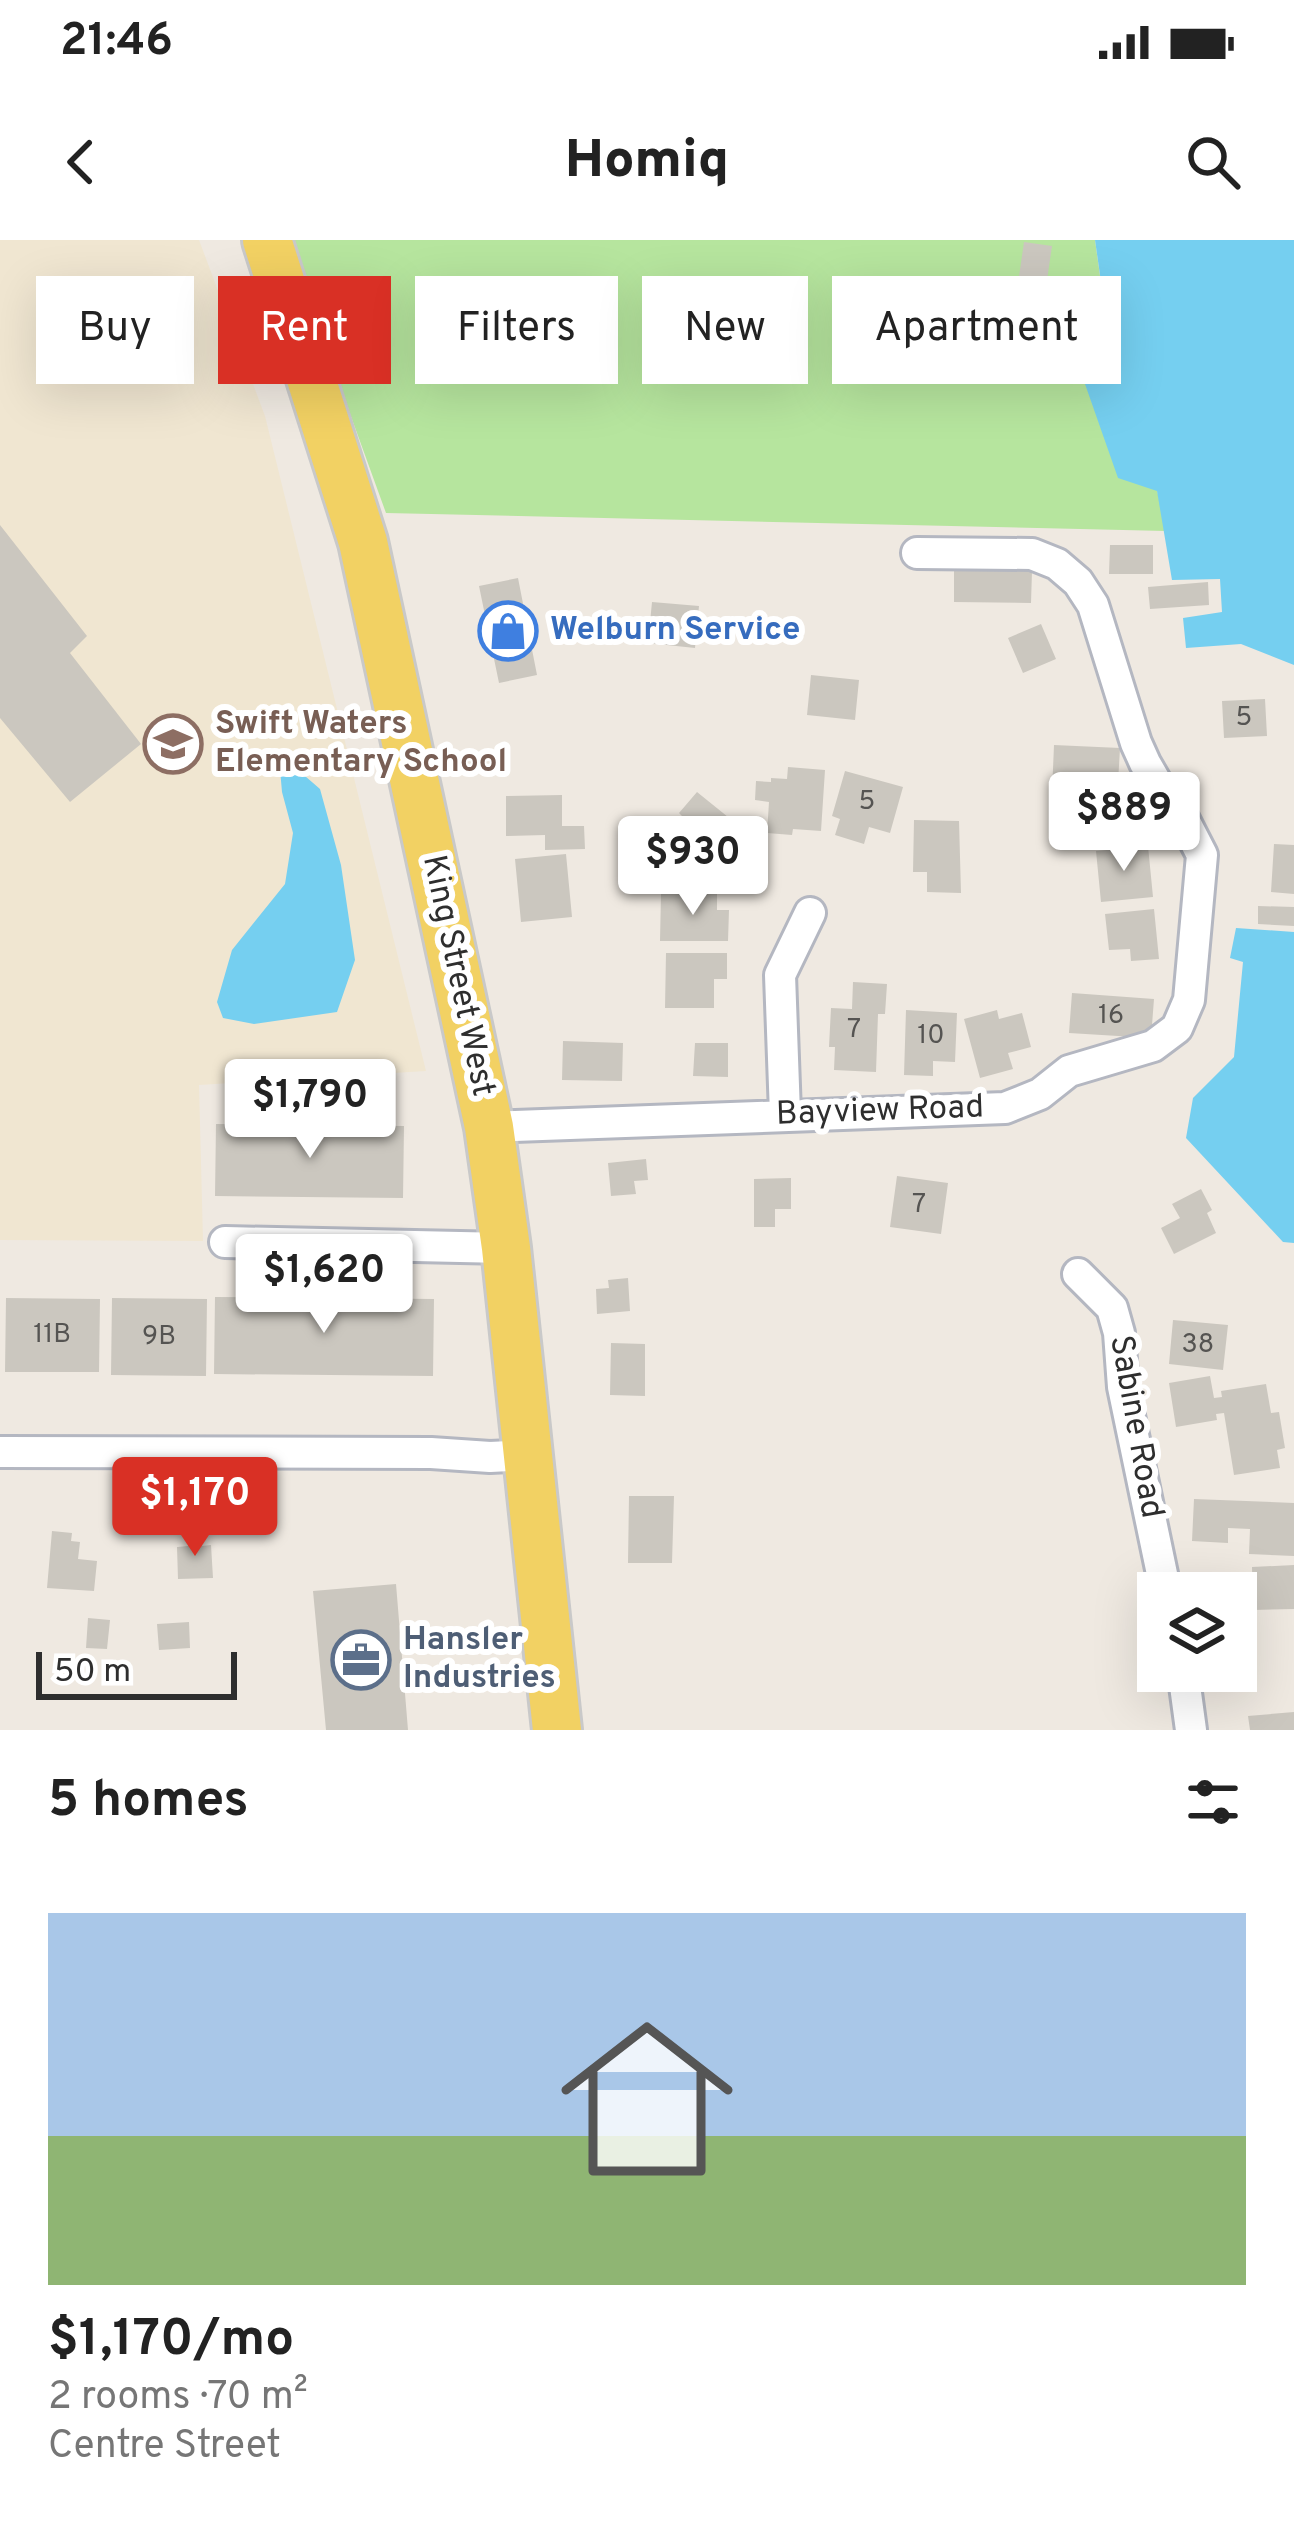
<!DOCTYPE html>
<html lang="en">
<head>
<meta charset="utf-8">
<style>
  :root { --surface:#fff; --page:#f6f6f6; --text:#222; --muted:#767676; --accent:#d93025 }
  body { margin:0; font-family:Overpass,sans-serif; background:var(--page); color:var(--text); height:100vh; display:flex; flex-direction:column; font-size:45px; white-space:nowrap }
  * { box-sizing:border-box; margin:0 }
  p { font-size:39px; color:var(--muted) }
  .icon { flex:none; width:66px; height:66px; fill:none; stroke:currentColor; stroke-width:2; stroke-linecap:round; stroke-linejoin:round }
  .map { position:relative; height:1490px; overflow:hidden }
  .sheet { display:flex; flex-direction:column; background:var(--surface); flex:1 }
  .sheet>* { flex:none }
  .banner { position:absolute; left:36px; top:36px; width:1224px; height:108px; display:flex; gap:24px }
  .fabs { position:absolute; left:1137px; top:1332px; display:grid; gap:24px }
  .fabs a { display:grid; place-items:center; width:120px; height:120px; border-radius:0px; background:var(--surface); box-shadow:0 12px 48px #0002; font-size:60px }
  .scale { position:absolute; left:36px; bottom:30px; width:201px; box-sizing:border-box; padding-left:12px; border:6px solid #2e2e2e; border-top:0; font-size:33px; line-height:42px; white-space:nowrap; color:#2e2e2e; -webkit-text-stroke:9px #fff; paint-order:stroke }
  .price { position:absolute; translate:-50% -102px; padding:0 27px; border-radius:12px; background:#fff; color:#222; font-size:39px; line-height:78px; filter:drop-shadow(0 3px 6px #0008) }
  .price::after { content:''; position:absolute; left:50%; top:72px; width:36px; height:27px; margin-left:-18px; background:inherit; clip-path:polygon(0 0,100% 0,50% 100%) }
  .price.selected { background:var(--accent); color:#fff }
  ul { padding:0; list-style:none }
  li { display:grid; align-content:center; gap:24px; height:636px; padding:0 48px }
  li span { display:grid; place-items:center; height:372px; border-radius:0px; color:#555 }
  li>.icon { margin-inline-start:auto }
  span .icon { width:216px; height:216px; fill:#fffc; stroke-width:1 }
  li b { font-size:51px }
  h2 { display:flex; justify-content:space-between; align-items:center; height:144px; padding:0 48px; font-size:51px }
  .pill { padding:0 42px; border-radius:0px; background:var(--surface); box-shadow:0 12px 48px #0002; font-size:42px; line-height:108px }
  .pill.selected { background:var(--accent); color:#fff }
  .status { display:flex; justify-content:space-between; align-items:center; height:84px; padding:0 60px; background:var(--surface); direction:ltr }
  .status svg { height:33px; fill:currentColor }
  header { display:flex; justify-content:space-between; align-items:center; height:156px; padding:0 48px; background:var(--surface); font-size:54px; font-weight:800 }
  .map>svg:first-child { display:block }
  .education { fill:#f0e6d1 }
  .green { fill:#b6e59e }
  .water { fill:#75cff0 }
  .building { fill:#cbc7bf }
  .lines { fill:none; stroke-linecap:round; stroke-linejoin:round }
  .minor-casing { stroke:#b4b7c1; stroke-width:36 }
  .primary-casing { stroke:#c9c9c9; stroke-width:54 }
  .minor { stroke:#fff; stroke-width:30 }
  .primary { stroke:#f2d163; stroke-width:48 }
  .labels { text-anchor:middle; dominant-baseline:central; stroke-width:12; stroke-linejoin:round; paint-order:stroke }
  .number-label { font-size:27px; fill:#555452 }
  .shop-label { font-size:33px; font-weight:bold; fill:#366cbe; stroke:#fff; text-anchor:start }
  .education-label { font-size:33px; font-weight:bold; fill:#785e54; stroke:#fff; text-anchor:start }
  .street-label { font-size:33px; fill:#2e2e2e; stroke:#fff }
  .service-label { font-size:33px; font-weight:bold; fill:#4e5e75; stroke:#fff; text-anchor:start }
</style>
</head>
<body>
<div class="status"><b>21:46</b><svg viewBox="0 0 49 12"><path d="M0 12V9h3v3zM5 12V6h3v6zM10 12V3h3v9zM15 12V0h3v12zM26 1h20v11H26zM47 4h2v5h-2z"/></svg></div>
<header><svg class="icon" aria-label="back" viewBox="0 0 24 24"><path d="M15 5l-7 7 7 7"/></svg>Homiq<svg class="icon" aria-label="search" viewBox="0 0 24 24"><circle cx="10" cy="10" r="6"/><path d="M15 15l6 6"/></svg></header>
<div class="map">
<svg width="1294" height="1490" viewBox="0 0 1294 1490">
  <rect width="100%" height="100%" fill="#efe9e1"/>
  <!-- education -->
  <path class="education" d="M0,0h199l66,176 161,655 -227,14 4,156 -203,-1z"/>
  <!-- green -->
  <path class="green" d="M287,0h808l6,43 -11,32 8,50 59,125 9,41 -780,-18z"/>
  <!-- water -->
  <path class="water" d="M1095,0h199v425l-53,-21 -55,4 -3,-30 39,-6 -2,-33 -48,1 -15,-89 -39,-13 -33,-94 13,-19 -8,-50 11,-33z
    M290,523l30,26 21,76 14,95 -18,52 -83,12 -31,-6 -6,-16 15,-52 53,-66 8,-51 -11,-41 -2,-23z
    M1236,688l58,4v311l-11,-1 -97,-104 7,-40 41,-41 9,-95 -13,-4z"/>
  <!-- building -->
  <path class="building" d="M1024,2l28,4 -8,55 -28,-4z
    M496,36h45l-1,33h-44z
    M0,285l87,111 -17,17 71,91 -71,58 -70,-84z
    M1110,305h43v29h-44z
    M954,329l78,2 -1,32 -77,-1z
    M518,338l19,97 -38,8 -20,-97z
    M1208,342l1,23 -59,4 -2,-22z
    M652,362l47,4 -4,42 -47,-5z
    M1041,384l15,35 -33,14 -15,-35z
    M811,435l48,5 -4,40 -48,-5z
    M1265,459l2,37 -43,2 -2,-37z
    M1054,505l66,3 -2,35 -28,-1v12l-38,-1z
    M788,527l37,3 -4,61 -28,-2 -1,6 -25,-2 2,-31 -14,-2 1,-19 15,1v-4l16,1z
    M845,531l58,16 -13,46 -21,-6 -5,17 -29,-9 5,-16 -8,-3z
    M697,552l57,46 -18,22 -5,-4 -16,20 -46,-37 16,-20 -6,-6z
    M562,555v31h22l1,23 -40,1v-15l-39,1v-40z
    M1137,558l3,37 -69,7 -3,-37z
    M914,580l45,1 2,72 -34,-1v-20h-14z
    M1274,604l20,1v49l-23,-2z
    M1148,606l5,51 -52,5 -5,-51z
    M566,614l6,63 -51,5 -6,-63z
    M661,654h56v16h12l-1,31h-68z
    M1258,666l36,1v19l-36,-2z
    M1154,669l5,50 -28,2 -1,-12 -21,1 -4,-36z
    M666,713h61v26h-13v29h-49z
    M853,742l34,2 -2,30h-7l-2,58 -42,-2 1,-23h-6l2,-39 21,1z
    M1072,753l82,6 -3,39 -82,-5z
    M906,770l51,3 -2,49 -22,-1v15l-29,-1z
    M997,770l2,9 23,-6 9,34 -23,6 5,16 -33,9 -16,-59z
    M563,801l60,2 -1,38 -60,-1z
    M695,803h33v34l-35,-1z
    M216,884l188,2 -1,72 -188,-2z
    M646,919l2,21 -14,1 2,13 -25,2 -3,-33z
    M897,936l51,7 -7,51 -51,-7z
    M791,938v31h-16v18h-21v-48z
    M1201,949l11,21 -5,3 9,20 -42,21 -13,-26 19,-10 -8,-14z
    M628,1038l2,33 -33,3 -1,-25 13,-1 -1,-8z
    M215,1057l219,2 -1,77 -219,-2z
    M6,1058l94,1 -1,73h-94z
    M112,1058l95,1 -1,77 -95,-1z
    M1173,1080l55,5 -5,45 -54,-6z
    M611,1103l34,1v52l-35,-1z
    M1210,1136l4,22 8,-1 -1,-6 45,-7 5,29 8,-1 6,36 -8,2 3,18 -46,7 -10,-62 -8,1 1,6 -41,7 -7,-44z
    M629,1256h45l-2,67h-44z
    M1194,1259l100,4v53l-45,-2 1,-25 -22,-1v15l-36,-2z
    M52,1291l20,2 -1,8 9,1 -2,17 19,2 -3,30 -47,-3z
    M202,1293v13l9,-1 2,33 -35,1 -1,-32 11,-1v-12z
    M1294,1325v44l-41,1 -1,-43z
    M396,1344l12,146h-82l-13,-139z
    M88,1378l22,2 -3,29 -21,-1z
    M189,1382l1,26 -31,2 -2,-26z
    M1252,1402l5,23 -21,5v-24z
    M1294,1472v18h-44l-2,-14z"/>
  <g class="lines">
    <!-- minor casing -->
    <g class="minor-casing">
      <path id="minor" d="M785,874l-5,-139 30,-62
        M489,887l516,-19 35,-14 29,-23 84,-25 24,-18 12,-28 13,-145 -20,-39 -26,-34 -11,-19 -9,-20 -43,-138 -15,-23 -21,-18 -25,-10 -115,-1
        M225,1002l281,6
        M1078,1034l34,34 7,25 4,54 43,206
        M0,1212l431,1 59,4 38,-2
        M1183,1431l8,59"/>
    </g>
    <!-- primary casing -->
    <g class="primary-casing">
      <path id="primary" d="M267,0l96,302 126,585 17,121 51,482"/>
    </g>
    <!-- minor -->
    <use href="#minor" class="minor"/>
    <!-- primary -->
    <use href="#primary" class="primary"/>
  </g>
  <!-- icons -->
  <defs>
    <g id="shop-ring" transform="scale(3)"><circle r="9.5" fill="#fff" stroke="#3f7fe0" stroke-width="1.5"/><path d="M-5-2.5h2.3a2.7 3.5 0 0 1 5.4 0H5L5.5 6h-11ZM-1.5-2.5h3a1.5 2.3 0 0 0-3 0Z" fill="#3f7fe0"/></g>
    <g id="school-ring" transform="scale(3)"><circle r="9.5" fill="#fff" stroke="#8d6e63" stroke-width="1.5"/><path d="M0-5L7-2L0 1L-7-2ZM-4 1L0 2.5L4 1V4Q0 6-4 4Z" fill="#8d6e63"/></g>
    <g id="office-ring" transform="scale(3)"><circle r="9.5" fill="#fff" stroke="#5c6f8a" stroke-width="1.5"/><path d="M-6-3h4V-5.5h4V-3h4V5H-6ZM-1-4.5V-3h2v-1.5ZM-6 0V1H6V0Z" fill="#5c6f8a"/></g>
  </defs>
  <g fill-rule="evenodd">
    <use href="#shop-ring" x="508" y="391"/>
    <use href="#school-ring" x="173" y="504"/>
    <use href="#office-ring" x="361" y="1420"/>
  </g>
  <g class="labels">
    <!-- number labels -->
    <g class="number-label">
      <text x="1244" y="478">5</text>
      <text x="867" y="562">5</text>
      <text x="1111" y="776">16</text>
      <text x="854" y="790">7</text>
      <text x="931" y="796">10</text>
      <text x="919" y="965">7</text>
      <text x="52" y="1095">11B</text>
      <text x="159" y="1097">9B</text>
      <text x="1198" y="1105">38</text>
    </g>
    <!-- shop labels -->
    <g class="shop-label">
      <text x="550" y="391">Welburn Service</text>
    </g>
    <!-- education labels -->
    <g class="education-label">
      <text x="215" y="485">Swift Waters<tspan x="215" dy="38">Elementary School</tspan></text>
    </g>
    <!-- street labels -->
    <g class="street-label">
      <text transform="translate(457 736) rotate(78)">King Street West</text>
      <text transform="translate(880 872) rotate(-2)">Bayview Road</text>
      <text transform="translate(1135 1187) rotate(80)">Sabine Road</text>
    </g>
    <!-- service labels -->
    <g class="service-label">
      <text x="403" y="1401">Hansler<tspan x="403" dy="38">Industries</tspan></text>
    </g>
  </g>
</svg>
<div class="fabs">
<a><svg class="icon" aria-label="layers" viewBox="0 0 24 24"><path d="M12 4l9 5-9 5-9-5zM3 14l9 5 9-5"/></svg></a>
</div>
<div class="scale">50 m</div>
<b class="price" style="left:1124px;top:634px">$889</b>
<b class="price" style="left:693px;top:678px">$930</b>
<b class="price" style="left:310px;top:921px">$1,790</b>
<b class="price" style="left:324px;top:1096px">$1,620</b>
<b class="price selected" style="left:195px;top:1319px">$1,170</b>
<div class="banner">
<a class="pill">Buy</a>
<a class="pill selected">Rent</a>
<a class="pill">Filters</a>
<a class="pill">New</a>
<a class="pill">Apartment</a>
</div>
</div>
<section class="sheet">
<h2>5 homes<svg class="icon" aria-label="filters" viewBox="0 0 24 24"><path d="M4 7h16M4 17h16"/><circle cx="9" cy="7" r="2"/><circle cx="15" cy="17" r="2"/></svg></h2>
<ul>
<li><span style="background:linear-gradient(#a9c7e8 60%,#8fb573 0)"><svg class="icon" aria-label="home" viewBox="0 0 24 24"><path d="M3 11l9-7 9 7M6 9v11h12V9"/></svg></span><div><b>$1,170/mo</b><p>2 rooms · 70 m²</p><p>Centre Street</p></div></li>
</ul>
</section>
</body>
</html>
